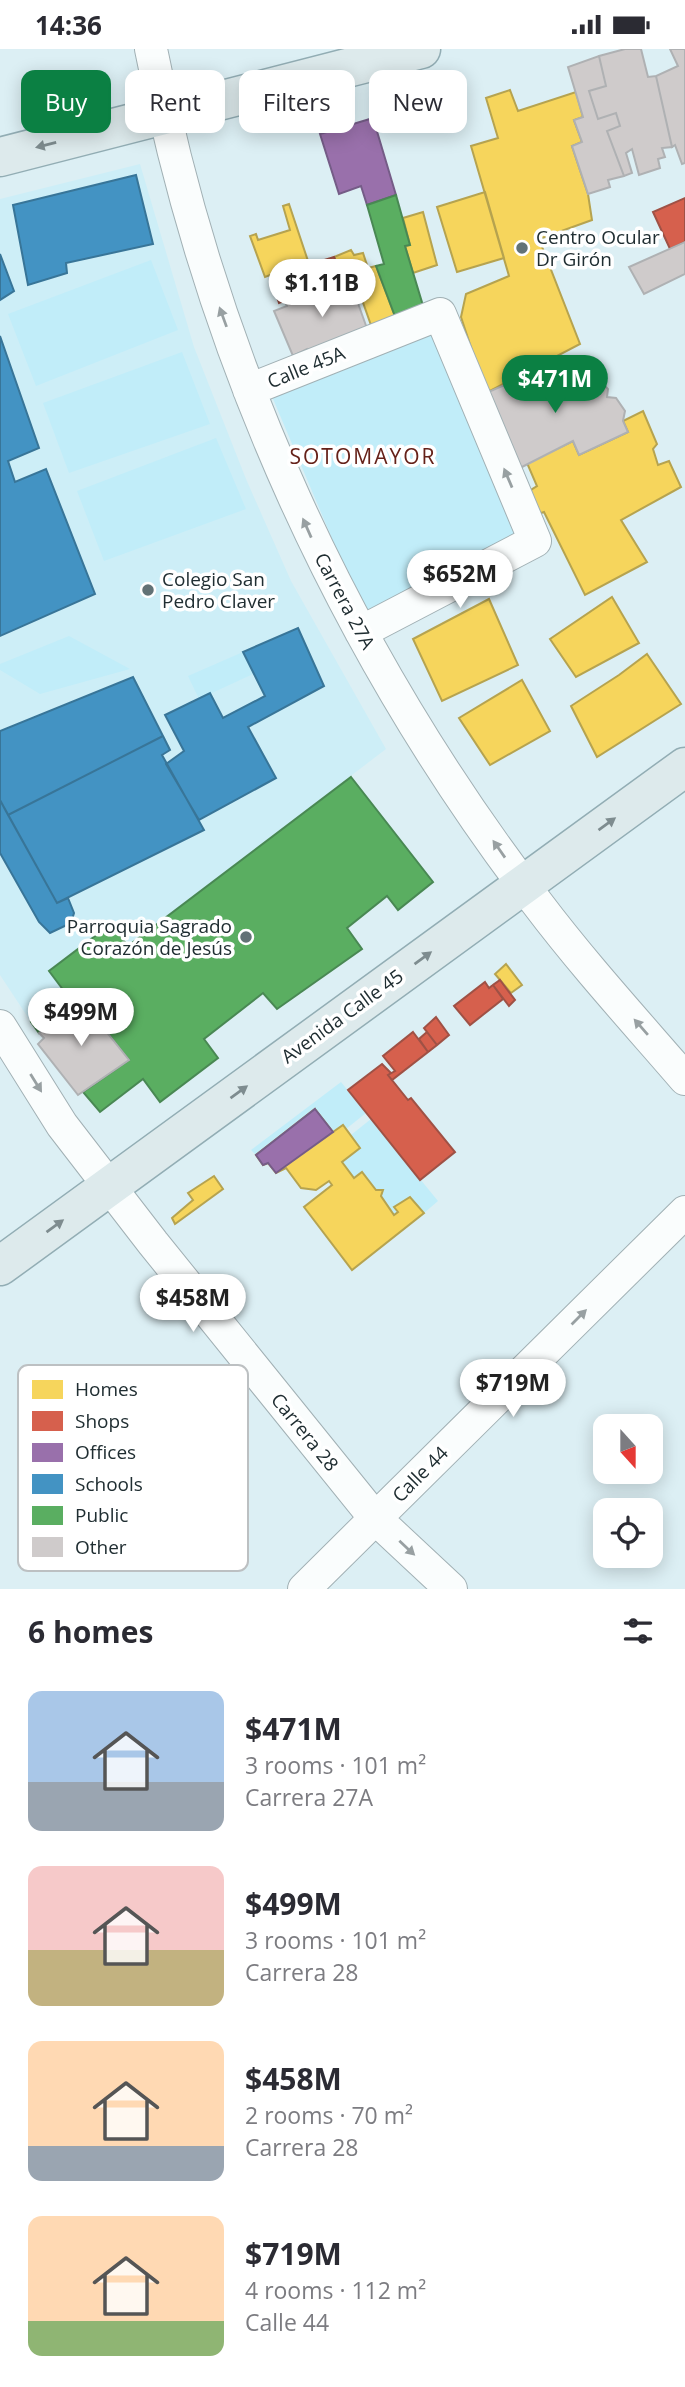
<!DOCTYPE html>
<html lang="en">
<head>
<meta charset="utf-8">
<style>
  :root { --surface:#fff; --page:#f7f7f7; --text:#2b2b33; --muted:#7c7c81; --accent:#0b8043 }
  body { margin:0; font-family:"Open Sans",sans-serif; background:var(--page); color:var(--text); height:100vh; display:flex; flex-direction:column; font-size:26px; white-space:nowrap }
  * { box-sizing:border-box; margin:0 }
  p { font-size:23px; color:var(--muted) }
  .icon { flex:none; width:38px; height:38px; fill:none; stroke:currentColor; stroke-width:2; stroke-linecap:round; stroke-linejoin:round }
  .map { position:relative; height:1540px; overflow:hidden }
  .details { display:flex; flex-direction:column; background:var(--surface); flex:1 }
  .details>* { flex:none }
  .top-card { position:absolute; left:21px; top:21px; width:644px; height:63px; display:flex; gap:14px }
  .needle { width:46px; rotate:159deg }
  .buttons { position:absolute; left:593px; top:1365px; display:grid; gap:14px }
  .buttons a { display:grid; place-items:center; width:70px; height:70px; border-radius:14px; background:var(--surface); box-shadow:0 4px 18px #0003; font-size:35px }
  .price { position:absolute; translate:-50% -60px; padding:0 16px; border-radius:24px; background:#fff; color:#222; font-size:23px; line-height:46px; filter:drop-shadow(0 2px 4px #0008) }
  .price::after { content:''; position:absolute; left:50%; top:42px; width:21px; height:16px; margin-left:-10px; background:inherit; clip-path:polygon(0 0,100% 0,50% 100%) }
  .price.active { background:var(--accent); color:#fff }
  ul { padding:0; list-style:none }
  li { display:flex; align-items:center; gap:21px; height:175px; padding:0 28px }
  li span { display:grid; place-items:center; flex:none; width:196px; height:140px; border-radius:14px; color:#555 }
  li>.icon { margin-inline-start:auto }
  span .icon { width:84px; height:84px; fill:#fffc; stroke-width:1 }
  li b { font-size:30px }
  h2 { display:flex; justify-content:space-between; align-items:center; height:84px; padding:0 28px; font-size:30px }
  .pill { padding:0 24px; border-radius:14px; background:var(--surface); box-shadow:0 4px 18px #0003; font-size:24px; line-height:63px }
  .pill.active { background:var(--accent); color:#fff }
  .status { display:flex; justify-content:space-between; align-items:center; height:49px; padding:0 35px; background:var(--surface); direction:ltr }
  .status svg { height:19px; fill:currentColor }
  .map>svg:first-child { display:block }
  .built { fill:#cdeef7 }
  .green { fill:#c1edf9 }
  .homes { fill:#f6d55c; stroke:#b6a34f; stroke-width:2 }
  .shops { fill:#d6604d; stroke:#9f5145; stroke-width:2 }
  .offices { fill:#9970ab; stroke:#755c87; stroke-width:2 }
  .schools { fill:#4393c3; stroke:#387598; stroke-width:2 }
  .public { fill:#5aae61; stroke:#498853; stroke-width:2 }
  .building { fill:#cfcbcb; stroke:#afb1b3; stroke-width:2 }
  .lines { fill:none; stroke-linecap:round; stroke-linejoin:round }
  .minor-casing { stroke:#a1b0b4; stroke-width:34 }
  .primary-casing { stroke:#92adb4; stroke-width:41 }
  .minor { stroke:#fafdfd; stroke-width:32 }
  .primary { stroke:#ddeaec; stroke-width:38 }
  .oneway { fill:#7e8c8f }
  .oneway2 { fill:#98a0a2 }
  .poi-dot { fill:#627276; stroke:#fff; stroke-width:2.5 }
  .labels { text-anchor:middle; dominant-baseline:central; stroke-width:7; stroke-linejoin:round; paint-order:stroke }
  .poi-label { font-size:19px; fill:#202e32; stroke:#fff; text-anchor:start }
  .street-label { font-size:19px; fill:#202e32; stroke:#fff }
  .neighbourhood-label { font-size:21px; letter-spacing:2px; fill:#652119; stroke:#fff }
  .key { fill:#fff; stroke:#bcc0c2; stroke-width:2 }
  .key-label { font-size:19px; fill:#202e32 }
</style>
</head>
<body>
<div class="status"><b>14:36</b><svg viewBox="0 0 49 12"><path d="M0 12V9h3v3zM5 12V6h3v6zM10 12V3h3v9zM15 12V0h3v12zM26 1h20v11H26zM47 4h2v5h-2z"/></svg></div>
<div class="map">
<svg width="685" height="1540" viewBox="0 0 685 1540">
  <rect width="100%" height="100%" fill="#dceff4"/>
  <!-- built -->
  <path class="built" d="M140,115l54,183 52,132 45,102 95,168 -258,197 -17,-22 -62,47 18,24 -36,27 -31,-47v-776z"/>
  <!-- green -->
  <path class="green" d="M151,211l27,70 -142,56 -28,-72z
    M436,273l88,218 -158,79 -98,-232z
    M182,303l28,72 -141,49 -26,-70z
    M216,389l30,71 -142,52 -27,-70z
    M69,587l61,33 -90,25 -40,-24v-6z
    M243,603l10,22 -54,25 -11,-23z
    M341,1033l25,31 -20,16 -4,-4 -9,7 -18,-23 -59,46 -5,-5z
    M371,1070l67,82 -14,12 -14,-16 -15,10 3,5 -4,3 -13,-19 2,-6h-7l-13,-18 -9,6 -12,-16 18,-14 -9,-13z"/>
  <!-- homes -->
  <path class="homes" d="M510,41l8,21 58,-19 7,25 -9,3 8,22 -10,4 16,48 4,26 -53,19 41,105 -94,49 -25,-76 5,-23 43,-18 -38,-130 27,-8 -12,-40z
    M485,143l19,66 -47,14 -20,-65z
    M289,155l19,57 -43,16 -15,-41 6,-2 2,6 32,-10 -7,-24z
    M423,163l14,53 -24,8 -8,-27 5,-1 -7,-27z
    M351,201l3,5 9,-2 5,15 8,-2 20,53 -24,9 -12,-34 4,-2 -5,-13 -5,2v7l-7,2 -13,-33z
    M643,362l14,33 -4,5 5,16 11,-4 12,26 -60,33 26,42 -62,33 -41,-83 -9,3 -9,-22 11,-7 -10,-23 46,-22 6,14 49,-23 -5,-11z
    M612,548l27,46 -63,34 -26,-38z
    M489,550l29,66 -76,36 -29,-62z
    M647,605l34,50 -84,53 -26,-51 48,-31z
    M522,631l28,51 -60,34 -31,-47z
    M506,915l16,21 -11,8 -16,-19z
    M315,1060l18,23 10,-7 17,23 -18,14 12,16 8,-6 14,18h7l-2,6 13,19 4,-3 -4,-5 16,-10 14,16 -72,57 -48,-63 28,-22 -3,-4 -13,9 -15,-2 -15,-20 -10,5 -8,-10 -5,2 -7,-10z
    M214,1127l9,13 -48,35 -3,-6 21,-18 -5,-7z"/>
  <!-- shops -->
  <path class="shops" d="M685,149v44l-15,7 -17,-37z
    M334,208l11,27 -26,11 -3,-6 -37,14 -7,-23 20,-6 -2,-7 13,-4 2,3z
    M500,931l15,20 -6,6 -16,-21z
    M485,933l4,6 4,-3 10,14 -33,26 -16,-19z
    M436,968l13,18 -12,10 -13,-17z
    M413,983l15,20 -36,28 -4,-5 7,-4 -12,-15z
    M427,983l10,13 -9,7 -9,-13z
    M382,1015l9,9 -3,2 20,25 3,-2 44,54 -35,28 -72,-90z"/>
  <!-- offices -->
  <path class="offices" d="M373,69l23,77 -29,10 -6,-19 -22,8 -19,-60z
    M315,1060l18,23 -57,41 -8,-10 -5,2 -7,-10z"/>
  <!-- schools -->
  <path class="schools" d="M136,126l17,69 -87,19 1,10 -39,12 -15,-80z
    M0,205l14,37 -14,9z
    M0,287l39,112 -31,13 7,21 31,-13 49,125 -95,42z
    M298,579l26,58 -76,41 28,51 -77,42 -33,-56 18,-13 -19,-36 45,-22 13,25 42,-22 -22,-44z
    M133,628l30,59 -155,79 -8,-15v-69z
    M163,687l7,14 -8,5 42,75 -147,73 -49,-88z
    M0,751l57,103 11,-5 6,15 -3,10 -21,10 -11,-11 -39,-69z"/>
  <!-- public -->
  <path class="public" d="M396,146l14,50 -5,1 19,63 -28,10 -20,-53 8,-2 -17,-59z
    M351,728l82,105 -35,28 -11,-14 -40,32 15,21 -85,60 -14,-16 -59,46 14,19 -58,44 -17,-23 -43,33 -17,-20 46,-32 -48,-60 -42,33 -8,-11 36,-27 -18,-24 62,-47 17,22z"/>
  <!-- building -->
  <path class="building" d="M625,0h16l7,28 8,-1 16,71 -10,1 3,9 -7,2 2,9 -21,7 -7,-26 -6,4 6,20 -8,3 -17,-45 13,-5 -4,-13 -18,6 -9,-28 17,-5 -7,-30z
    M670,0h15v114l-3,1 -7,-19 -3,2 -16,-71 22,-10z
    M599,7l7,30 -17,5 9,28 18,-6 4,13 -13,5 17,45 -16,4 2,7 -22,7 -16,-48 10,-4 -8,-22 9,-3 -15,-50z
    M685,193v32l-41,20 -15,-27z
    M359,230l5,13 -9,3 14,39 -60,19 -2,-4 -14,7 -19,-45 13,-5 -2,-5 31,-12 3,6 26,-11 2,6 7,-2v-7z
    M547,318l6,18 33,-12 9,3 13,13 -1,8 9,1 9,13 -2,10 5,11 -49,23 -6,-14 -55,28 -32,-76z
    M81,951l48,60 -51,35 -40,-51 6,-6 -5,-5z"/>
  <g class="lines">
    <!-- minor casing -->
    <g class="minor-casing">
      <path id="minor" d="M151,0c60,310 194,603 386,854 46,61 98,118 148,176
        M249,341l191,-76 95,227 -174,91
        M0,977l62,99 91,118 222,275 76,71
        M304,1540l381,-377"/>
    </g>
    <!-- primary casing -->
    <g class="primary-casing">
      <path id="primary" d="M0,108l421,-108
        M0,1217l685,-499"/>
    </g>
    <!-- minor -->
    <use href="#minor" class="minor"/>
    <!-- primary -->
    <use href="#primary" class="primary"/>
  </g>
  <!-- one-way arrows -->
  <defs><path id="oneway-solid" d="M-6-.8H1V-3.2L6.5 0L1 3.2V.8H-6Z" transform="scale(1.75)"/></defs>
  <g class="oneway">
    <use href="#oneway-solid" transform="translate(46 96) rotate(166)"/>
    <use href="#oneway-solid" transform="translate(607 775) rotate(-36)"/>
    <use href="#oneway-solid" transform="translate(423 909) rotate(-36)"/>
    <use href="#oneway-solid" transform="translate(239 1043) rotate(-36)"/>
    <use href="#oneway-solid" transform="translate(55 1177) rotate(-36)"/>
  </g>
  <g class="oneway2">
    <use href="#oneway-solid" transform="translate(223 268) rotate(-110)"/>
    <use href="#oneway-solid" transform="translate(508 429) rotate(-113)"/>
    <use href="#oneway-solid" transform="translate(307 479) rotate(-114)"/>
    <use href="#oneway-solid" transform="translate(499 800) rotate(-125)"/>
    <use href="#oneway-solid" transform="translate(641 978) rotate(-131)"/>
    <use href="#oneway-solid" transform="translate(36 1034) rotate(58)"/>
    <use href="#oneway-solid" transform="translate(579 1268) rotate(-45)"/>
    <use href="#oneway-solid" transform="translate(407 1499) rotate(43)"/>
  </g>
  <!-- markers -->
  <g class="poi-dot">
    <circle cx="522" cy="199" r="7"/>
    <circle cx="148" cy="541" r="7"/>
    <circle cx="246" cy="888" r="7"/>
  </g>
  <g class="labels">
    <!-- poi labels -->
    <g class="poi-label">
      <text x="536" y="188">Centro Ocular<tspan x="536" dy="22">Dr Girón</tspan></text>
      <text x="162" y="530">Colegio San<tspan x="162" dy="22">Pedro Claver</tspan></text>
      <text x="232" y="877" text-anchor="end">Parroquia Sagrado<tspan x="232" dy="22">Corazón de Jesús</tspan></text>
    </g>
    <!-- street labels -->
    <g class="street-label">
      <text transform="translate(306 318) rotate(-22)">Calle 45A</text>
      <text transform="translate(345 552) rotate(62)">Carrera 27A</text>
      <text transform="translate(342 967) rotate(-36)">Avenida Calle 45</text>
      <text transform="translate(305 1383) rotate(51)">Carrera 28</text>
      <text transform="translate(420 1425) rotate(-45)">Calle 44</text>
    </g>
    <!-- neighbourhood labels -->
    <g class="neighbourhood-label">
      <text x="363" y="407">SOTOMAYOR</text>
    </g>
  </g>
  <!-- legend -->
  <rect x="18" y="1316" width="230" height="206" rx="10" class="key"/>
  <rect x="32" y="1331" width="31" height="19" fill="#f6d55c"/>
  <rect x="32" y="1362" width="31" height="20" fill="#d6604d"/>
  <rect x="32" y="1394" width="31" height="19" fill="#9970ab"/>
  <rect x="32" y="1425" width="31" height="20" fill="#4393c3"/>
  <rect x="32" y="1457" width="31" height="19" fill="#5aae61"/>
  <rect x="32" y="1488" width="31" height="20" fill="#cfcbcb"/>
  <g class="key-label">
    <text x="75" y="1347">Homes</text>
    <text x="75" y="1379">Shops</text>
    <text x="75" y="1410">Offices</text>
    <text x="75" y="1442">Schools</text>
    <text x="75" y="1473">Public</text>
    <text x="75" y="1505">Other</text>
  </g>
</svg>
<div class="buttons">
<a><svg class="needle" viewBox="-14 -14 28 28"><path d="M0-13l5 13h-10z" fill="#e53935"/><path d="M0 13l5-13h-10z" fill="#7c7c81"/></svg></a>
<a><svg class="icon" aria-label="locate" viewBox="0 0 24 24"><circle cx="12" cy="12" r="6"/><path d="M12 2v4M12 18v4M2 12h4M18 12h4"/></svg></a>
</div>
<b class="price" style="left:322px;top:270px">$1.11B</b>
<b class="price active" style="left:555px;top:366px">$471M</b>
<b class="price" style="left:460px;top:561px">$652M</b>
<b class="price" style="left:81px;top:999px">$499M</b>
<b class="price" style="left:193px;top:1285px">$458M</b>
<b class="price" style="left:513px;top:1370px">$719M</b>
<div class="top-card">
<a class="pill active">Buy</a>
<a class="pill">Rent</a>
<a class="pill">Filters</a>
<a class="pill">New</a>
</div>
</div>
<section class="details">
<h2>6 homes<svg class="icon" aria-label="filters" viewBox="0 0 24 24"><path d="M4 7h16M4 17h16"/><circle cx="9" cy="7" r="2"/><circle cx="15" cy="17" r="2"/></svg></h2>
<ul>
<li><span style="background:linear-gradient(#a9c7e8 65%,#9aa5b1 0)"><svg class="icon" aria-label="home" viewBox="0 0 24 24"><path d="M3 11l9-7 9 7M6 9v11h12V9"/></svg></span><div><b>$471M</b><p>3 rooms · 101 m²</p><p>Carrera 27A</p></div></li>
<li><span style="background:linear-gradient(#f6c9c9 60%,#c2b280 0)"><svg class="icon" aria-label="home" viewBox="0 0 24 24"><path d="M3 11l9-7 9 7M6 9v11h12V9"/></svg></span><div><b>$499M</b><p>3 rooms · 101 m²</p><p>Carrera 28</p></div></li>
<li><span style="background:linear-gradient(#ffd9b3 75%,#9aa5b1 0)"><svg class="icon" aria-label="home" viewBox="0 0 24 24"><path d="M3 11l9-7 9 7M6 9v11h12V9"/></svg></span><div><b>$458M</b><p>2 rooms · 70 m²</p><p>Carrera 28</p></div></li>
<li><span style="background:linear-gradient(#ffd9b3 75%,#8fb573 0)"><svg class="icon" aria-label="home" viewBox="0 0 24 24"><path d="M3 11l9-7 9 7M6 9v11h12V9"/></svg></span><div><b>$719M</b><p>4 rooms · 112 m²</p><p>Calle 44</p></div></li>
</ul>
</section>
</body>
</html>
